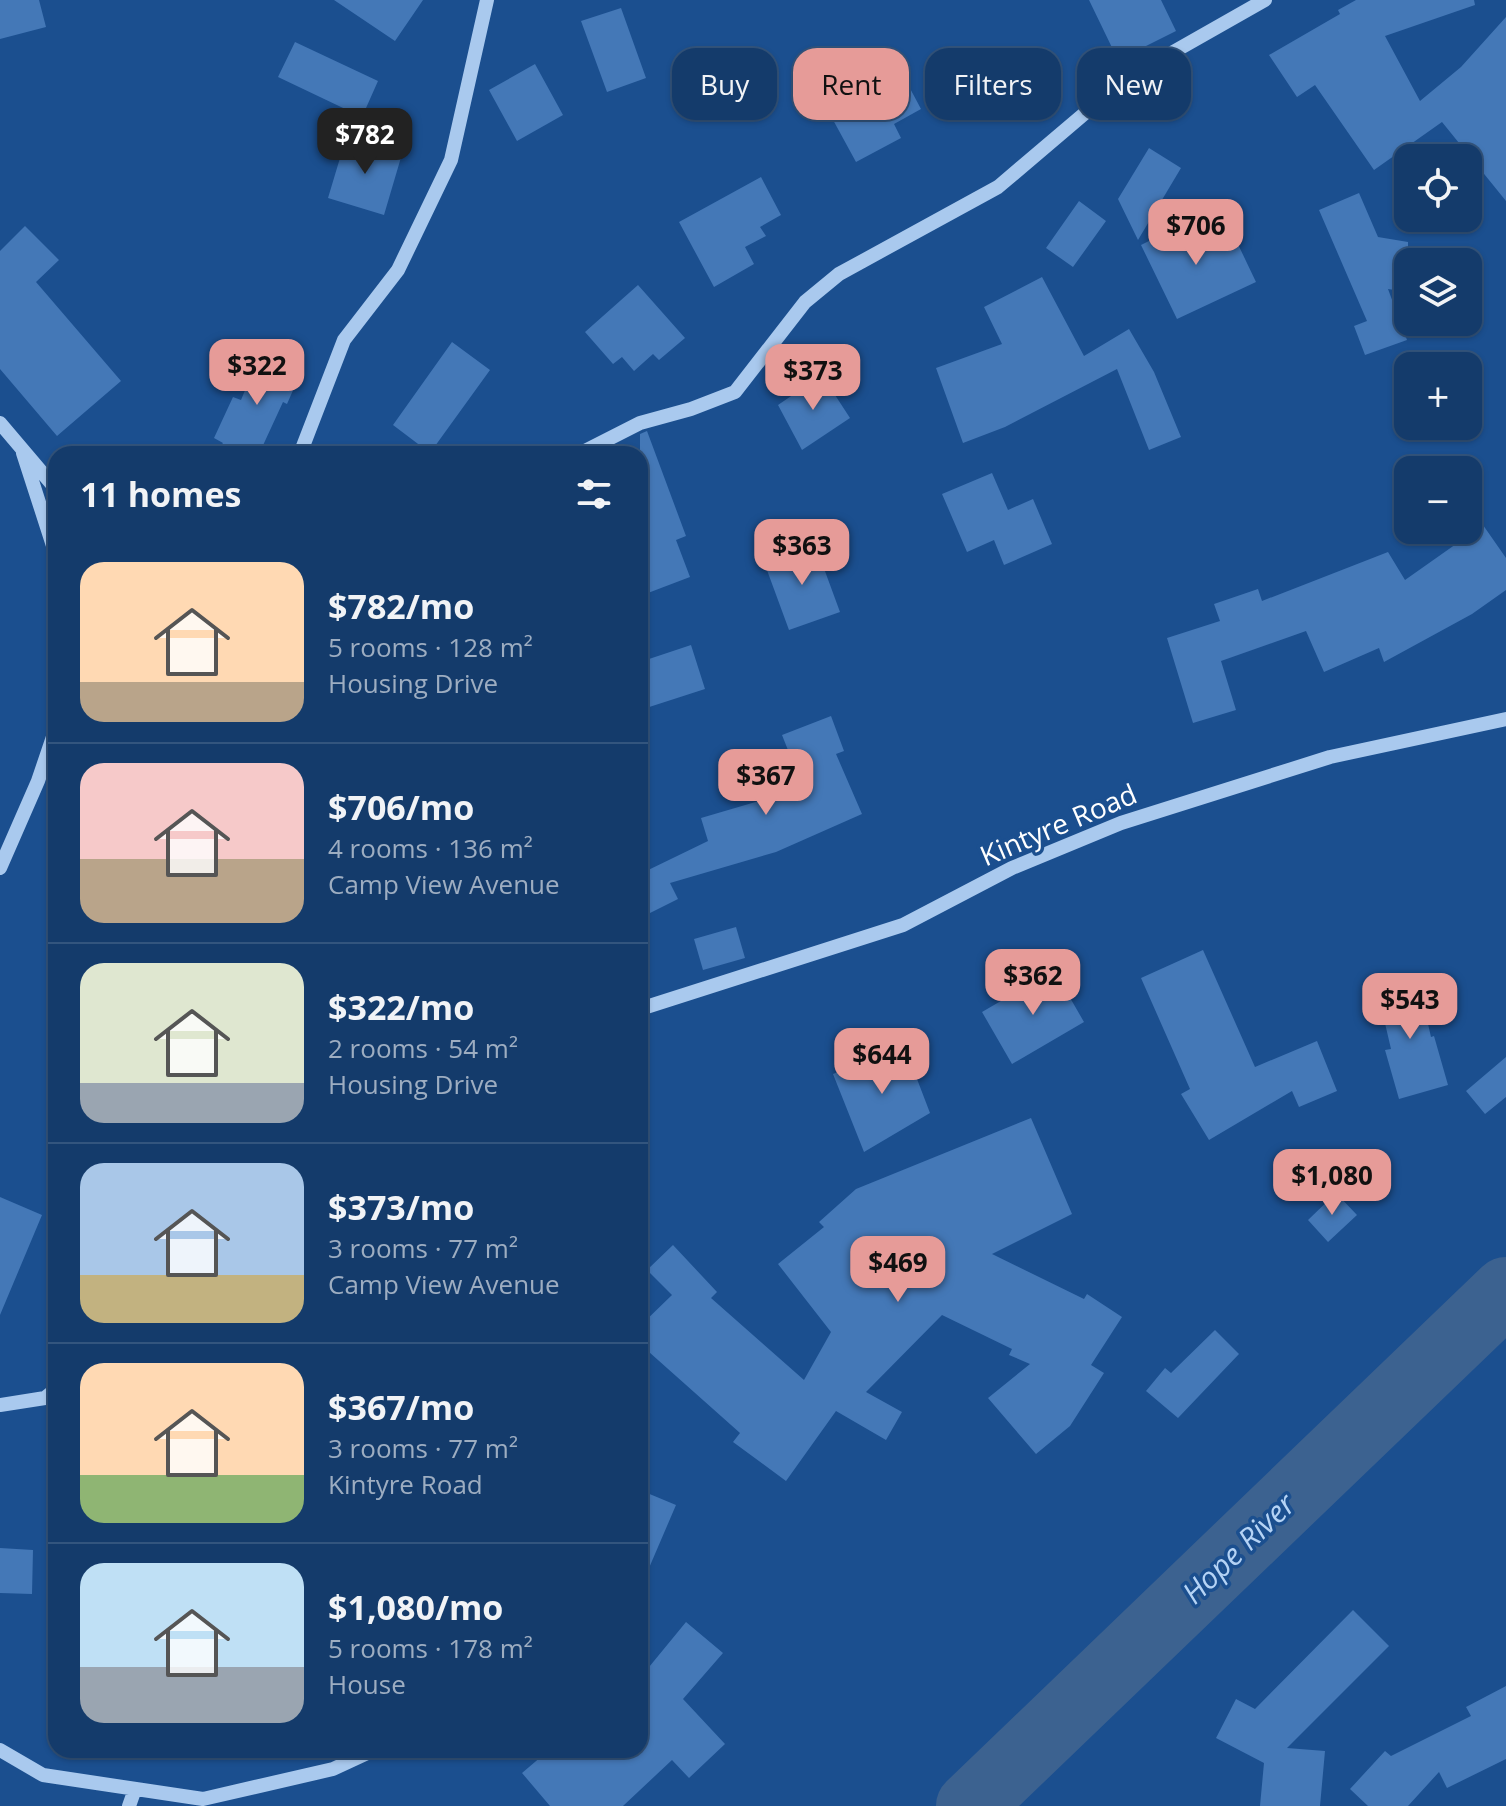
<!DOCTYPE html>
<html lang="en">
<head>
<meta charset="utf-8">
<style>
  :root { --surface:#143b6b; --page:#1d4271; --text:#f1f3f6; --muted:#9dadc1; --line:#33557e; --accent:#e69b98 }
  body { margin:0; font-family:"Open Sans",sans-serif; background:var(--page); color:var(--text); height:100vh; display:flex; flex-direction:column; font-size:30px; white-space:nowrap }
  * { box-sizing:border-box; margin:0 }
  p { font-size:26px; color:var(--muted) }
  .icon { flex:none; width:44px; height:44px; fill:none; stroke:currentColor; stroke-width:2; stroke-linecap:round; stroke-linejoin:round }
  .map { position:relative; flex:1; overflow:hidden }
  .drawer { position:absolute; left:48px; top:446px; width:600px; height:1312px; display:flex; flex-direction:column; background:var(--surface); border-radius:24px; box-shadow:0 2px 6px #0004,0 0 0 2px var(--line) }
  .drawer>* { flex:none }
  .banner { position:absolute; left:672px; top:48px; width:714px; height:72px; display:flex; gap:16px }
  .fabs { position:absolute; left:1394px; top:144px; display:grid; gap:16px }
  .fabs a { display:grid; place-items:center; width:88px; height:88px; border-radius:16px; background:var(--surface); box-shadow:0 2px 6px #0004,0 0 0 2px var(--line); font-size:40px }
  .price { position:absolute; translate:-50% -68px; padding:0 18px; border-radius:16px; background:var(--accent); color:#111; font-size:26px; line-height:52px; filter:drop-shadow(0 2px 4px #0008) }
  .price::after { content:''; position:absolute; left:50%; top:48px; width:24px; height:18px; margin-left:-12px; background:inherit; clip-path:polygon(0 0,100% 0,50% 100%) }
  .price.current { background:#222; color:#fff }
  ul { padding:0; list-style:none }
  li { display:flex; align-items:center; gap:24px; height:200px; padding:0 32px }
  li+li { border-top:2px solid var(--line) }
  li span { display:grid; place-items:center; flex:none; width:224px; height:160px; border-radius:24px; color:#555 }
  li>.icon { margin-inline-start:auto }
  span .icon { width:96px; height:96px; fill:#fffc; stroke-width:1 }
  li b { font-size:34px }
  h2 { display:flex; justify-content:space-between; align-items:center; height:96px; padding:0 32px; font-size:34px }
  .pill { padding:0 28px; border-radius:24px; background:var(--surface); box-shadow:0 2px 6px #0004,0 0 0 2px var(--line); font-size:28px; line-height:72px }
  .pill.current { background:var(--accent); color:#111 }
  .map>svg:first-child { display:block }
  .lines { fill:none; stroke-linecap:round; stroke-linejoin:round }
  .river { stroke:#3c6290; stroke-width:68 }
  .building { fill:#4478b7 }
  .minor { stroke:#a9c9ee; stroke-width:14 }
  .labels { text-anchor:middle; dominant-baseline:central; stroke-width:7; stroke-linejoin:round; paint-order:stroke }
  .street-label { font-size:28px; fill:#fff; stroke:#1b4f8f }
  .water-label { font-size:30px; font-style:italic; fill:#b5d3f5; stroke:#1b4f8f }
</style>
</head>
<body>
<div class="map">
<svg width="1506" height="1806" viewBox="0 0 1506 1806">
  <rect width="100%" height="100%" fill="#1b4f8f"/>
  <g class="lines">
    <!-- river -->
    <path class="river" d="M970,1806l536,-515"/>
  </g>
  <!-- building -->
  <path class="building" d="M0,0h39l7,27 -46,12z
    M334,0h89l-28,41z
    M1089,0h72l15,31 -58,29z
    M1356,0h118l1,5 -90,31 35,65 41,-34 45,-50v184l-64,-79 -68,48 -59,-85 -18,12 -28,-42 71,-41 -2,-4z
    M621,8l25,70 -39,14 -26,-71z
    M295,42l83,39 -16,36 -84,-40z
    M992,57l4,45 -35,4 -5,-45z
    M535,64l28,51 -46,26 -28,-51z
    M905,79l16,30 -27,15 7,14 -45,24 -24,-44z
    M346,138l56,16 -18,61 -56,-17z
    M1149,148l32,20 -43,72 -20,-41z
    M761,177l20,38 -21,12 6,9 -21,11 9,17 -40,23 -35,-65z
    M1359,193l19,44 30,5v50l-20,-3 19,51 -42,15 -11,-29 13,-5 -48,-111z
    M1079,201l27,20 -33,46 -27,-19z
    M1199,216l16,32 20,-10 21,44 -79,37 -36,-74z
    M25,226l34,34 -23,22 85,99 -64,55 -57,-67v-118z
    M1042,277l42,79 45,-27 25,43 27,65 -32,13 -32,-81 -112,58 -42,16 -27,-75 66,-24 -18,-37z
    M638,285l47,53 -26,22 -6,-6 -19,17 -12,-14 -9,7 -28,-32z
    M452,342l38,28 -60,83 -37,-28z
    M261,352l41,18 -15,34 -4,-2 -24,52h-44l8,-11 -9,-5 19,-41 8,3z
    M822,375l28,43 -48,32 -24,-45z
    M647,431l39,105 -10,4 14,37 -50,19v-162z
    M992,473l16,37 25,-11 19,45 -48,21 -10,-25 -27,12 -25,-58z
    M1483,525l23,33v32l-34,24 -88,48 -5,-14 -55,24 -18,-41 -85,30 15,49 -43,13 -26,-85 53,-17 -6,-17 44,-15 4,12 126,-49 17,28z
    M815,544l25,68 -51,18 -25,-68z
    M691,645l14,44 -65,21v-48z
    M831,716l13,35 -8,3 26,60 -86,38 -106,31 8,16 -38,19v-44l68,-33 -7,-23 102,-30 -21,-53z
    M736,927l9,31 -42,12 -9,-31z
    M1203,950l52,117 62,-26 20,50 -38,16 -7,-16 -83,49 -28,-46 9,-5 -49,-111z
    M1054,970l30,52 -72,42 -30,-52z
    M1418,980l13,57 3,-1 14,49 -49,14 -14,-49 6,-1 -14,-60z
    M904,1045l26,68 -66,39 -31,-78z
    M1506,1057v40l-21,17 -19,-23z
    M1031,1118l41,96 -80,40 92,45 3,-5 35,23 -31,48 13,8 -34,53 -34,28 -48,-56 42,-34 -21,-9 3,-6 -70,-34 -76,77 36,20 -16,28 -50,-29 -50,70 -53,-39 7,-9 -100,-89v-18l32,-31 -25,-25 26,-25 44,47 -6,6 93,82 27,-48 -53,-68 46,-37 -5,-5 37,-33z
    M1336,1193l21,22 -29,27 -20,-22z
    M0,1197l42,18 -42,100z
    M1215,1330l24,24 -61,64 -32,-27 19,-23 6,5z
    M640,1490l36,15 -36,84z
    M0,1548l33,2 -1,44 -32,-1z
    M1353,1610l36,36 -102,102 38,3 -5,55h-60l4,-43 -48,-25 20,-39 19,10z
    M686,1622l37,31 -40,46 42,45 -36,34 -17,-18 -49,46h-73l-28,-33 27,-23h91v-72z
    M1506,1686v73l-59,29 -8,-16 -31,34h-40l-18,-17 35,-38 6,5 80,-40 -5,-9z"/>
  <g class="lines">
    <!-- minor -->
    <path class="minor" d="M0,423l56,66
      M23,453l33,102
      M300,454l44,-114 54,-70 53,-110 36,-160
      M579,454l61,-31 51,-14 44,-17 70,-90 34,-28 159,-87 126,-107 141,-80
      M0,868l38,-87 18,-53
      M640,1009l263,-84 109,-57 109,-45 209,-66 176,-38
      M0,1405l45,-7 11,-9
      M0,1750l43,25 160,24 130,-30 41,-19
      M129,1806l6,-17"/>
  </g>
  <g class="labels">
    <!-- street labels -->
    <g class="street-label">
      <text transform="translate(1058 824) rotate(-23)">Kintyre Road</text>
    </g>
    <!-- water labels -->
    <g class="water-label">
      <text transform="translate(1238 1548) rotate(-44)">Hope River</text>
    </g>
  </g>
</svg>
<div class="fabs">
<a><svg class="icon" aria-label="locate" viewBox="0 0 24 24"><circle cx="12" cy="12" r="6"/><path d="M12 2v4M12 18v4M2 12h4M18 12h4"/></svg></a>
<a><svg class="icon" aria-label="layers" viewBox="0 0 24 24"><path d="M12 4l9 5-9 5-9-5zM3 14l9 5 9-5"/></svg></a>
<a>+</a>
<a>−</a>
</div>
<b class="price current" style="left:365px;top:176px">$782</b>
<b class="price" style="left:1196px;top:267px">$706</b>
<b class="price" style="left:257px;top:407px">$322</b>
<b class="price" style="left:813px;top:412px">$373</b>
<b class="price" style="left:802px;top:587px">$363</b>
<b class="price" style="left:766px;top:817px">$367</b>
<b class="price" style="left:1033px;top:1017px">$362</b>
<b class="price" style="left:1410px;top:1041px">$543</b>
<b class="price" style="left:882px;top:1096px">$644</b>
<b class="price" style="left:1332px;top:1217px">$1,080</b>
<b class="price" style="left:898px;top:1304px">$469</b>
<div class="banner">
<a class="pill">Buy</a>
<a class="pill current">Rent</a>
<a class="pill">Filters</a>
<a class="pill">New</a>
</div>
<section class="drawer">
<h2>11 homes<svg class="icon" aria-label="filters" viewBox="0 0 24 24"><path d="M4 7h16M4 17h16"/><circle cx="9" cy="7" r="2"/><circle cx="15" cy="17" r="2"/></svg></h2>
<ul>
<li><span style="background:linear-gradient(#ffd9b3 75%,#b9a48a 0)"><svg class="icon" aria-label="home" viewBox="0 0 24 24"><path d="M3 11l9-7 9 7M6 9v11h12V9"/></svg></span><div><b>$782/mo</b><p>5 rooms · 128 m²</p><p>Housing Drive</p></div></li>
<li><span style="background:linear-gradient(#f6c9c9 60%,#b9a48a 0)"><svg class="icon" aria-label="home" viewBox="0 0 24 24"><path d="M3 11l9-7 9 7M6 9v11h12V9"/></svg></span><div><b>$706/mo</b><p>4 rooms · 136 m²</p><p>Camp View Avenue</p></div></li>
<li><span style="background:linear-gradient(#dfe7d0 75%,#9aa5b1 0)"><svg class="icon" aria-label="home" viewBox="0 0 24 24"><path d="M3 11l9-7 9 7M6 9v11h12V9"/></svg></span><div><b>$322/mo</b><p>2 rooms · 54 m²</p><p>Housing Drive</p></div></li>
<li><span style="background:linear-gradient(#a9c7e8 70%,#c2b280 0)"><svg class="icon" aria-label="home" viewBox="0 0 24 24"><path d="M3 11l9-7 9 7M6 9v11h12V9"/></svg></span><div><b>$373/mo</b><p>3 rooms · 77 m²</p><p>Camp View Avenue</p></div></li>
<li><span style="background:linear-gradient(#ffd9b3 70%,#8fb573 0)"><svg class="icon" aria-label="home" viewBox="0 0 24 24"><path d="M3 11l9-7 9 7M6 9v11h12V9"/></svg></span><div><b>$367/mo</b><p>3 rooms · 77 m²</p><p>Kintyre Road</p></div></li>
<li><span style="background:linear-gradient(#bfe0f5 65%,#9aa5b1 0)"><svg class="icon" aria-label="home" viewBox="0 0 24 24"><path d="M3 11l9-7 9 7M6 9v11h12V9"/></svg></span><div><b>$1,080/mo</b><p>5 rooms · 178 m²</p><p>House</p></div></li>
</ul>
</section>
</div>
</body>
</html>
